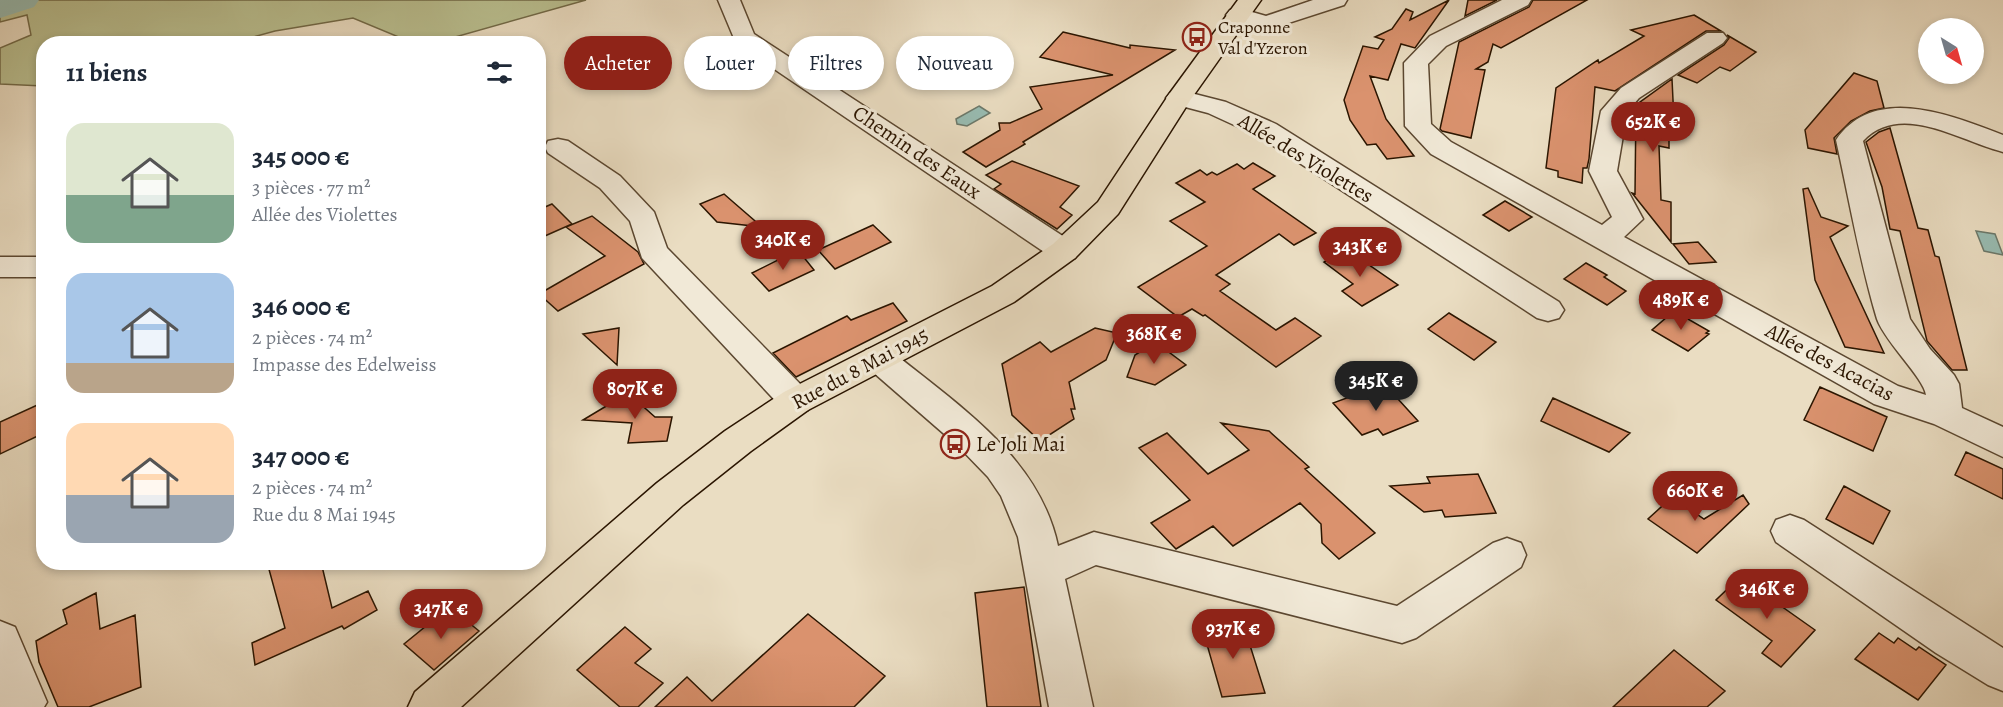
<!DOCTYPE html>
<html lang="fr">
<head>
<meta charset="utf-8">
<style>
  :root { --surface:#fff; --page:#f6f6f7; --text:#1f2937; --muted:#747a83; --accent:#8f2418 }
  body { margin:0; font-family:Alegreya,serif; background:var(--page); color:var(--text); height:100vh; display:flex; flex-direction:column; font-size:22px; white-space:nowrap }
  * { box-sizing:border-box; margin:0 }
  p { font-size:20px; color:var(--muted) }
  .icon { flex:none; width:33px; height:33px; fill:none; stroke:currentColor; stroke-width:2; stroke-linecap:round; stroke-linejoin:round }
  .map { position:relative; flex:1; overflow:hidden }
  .drawer { position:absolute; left:36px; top:36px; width:510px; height:534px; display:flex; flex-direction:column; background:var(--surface); border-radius:24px; box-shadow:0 3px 9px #0003 }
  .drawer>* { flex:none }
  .hud { position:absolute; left:564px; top:36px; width:570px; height:54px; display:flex; gap:12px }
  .needle { width:39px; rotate:143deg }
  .buttons { position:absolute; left:1918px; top:18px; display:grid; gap:12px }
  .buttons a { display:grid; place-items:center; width:66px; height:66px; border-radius:50%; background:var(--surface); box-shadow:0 3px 9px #0003; font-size:30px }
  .price { position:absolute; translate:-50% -51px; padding:0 14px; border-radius:21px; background:var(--accent); color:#fff; font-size:20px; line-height:39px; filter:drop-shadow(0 2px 3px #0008) }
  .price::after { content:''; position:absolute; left:50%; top:36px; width:18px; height:14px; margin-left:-9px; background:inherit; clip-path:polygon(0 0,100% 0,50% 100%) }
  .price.selected { background:#222; color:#fff }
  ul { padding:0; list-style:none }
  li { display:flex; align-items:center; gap:18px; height:150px; padding:0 30px }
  li span { display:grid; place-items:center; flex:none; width:168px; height:120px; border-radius:18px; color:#555 }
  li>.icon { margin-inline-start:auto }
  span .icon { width:72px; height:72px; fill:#fffc; stroke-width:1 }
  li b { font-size:26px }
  h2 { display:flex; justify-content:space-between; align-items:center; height:72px; padding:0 30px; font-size:26px }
  .tag { padding:0 21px; border-radius:27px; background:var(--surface); box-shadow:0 3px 9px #0003; font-size:21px; line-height:54px }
  .tag.selected { background:var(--accent); color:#fff }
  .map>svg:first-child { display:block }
  .green { fill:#bac091; stroke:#726a48; stroke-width:1.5 }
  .water { fill:#98bcb2; stroke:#6c796b; stroke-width:1.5 }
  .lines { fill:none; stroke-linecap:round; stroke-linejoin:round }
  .river { fill:#98bcb2; fill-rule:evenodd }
  .building { fill:#da926e; stroke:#2b1500; stroke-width:1.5 }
  .minor-casing { stroke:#5b4730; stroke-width:3 }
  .major-casing { stroke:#2b1500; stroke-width:3 }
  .minor { fill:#f1e9d7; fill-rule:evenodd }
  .major { fill:#eaddc2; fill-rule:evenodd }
  .labels { text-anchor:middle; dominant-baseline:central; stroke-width:6; stroke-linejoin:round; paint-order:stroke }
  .far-poi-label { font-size:18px; fill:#2b1500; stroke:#f1e9d7; text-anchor:start }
  .street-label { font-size:21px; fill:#2b1500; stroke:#f1e9d7 }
  .poi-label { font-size:21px; fill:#2b1500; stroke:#f1e9d7; text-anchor:start }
</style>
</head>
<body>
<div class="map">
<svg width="2003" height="707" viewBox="0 0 2003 707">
  <rect width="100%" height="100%" fill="#eaddc2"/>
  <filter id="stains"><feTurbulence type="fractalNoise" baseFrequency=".00333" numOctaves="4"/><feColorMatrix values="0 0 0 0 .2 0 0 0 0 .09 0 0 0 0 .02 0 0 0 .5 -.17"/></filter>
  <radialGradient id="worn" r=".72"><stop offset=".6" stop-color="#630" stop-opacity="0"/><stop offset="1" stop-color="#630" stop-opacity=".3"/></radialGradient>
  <!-- green -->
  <path class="green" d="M0,0h586l-152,43h-21l-60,-25 -78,13 -44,12 -187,1 -1,42 -43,-2v-36l31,-13 -4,-20 -27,7z"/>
  <!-- water -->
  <path class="water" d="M979,106l11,7 -23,13 -10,-2 -1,-5z
    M1976,231l19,3 8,21 -19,-4z"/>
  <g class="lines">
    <!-- river -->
    <path class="river" d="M0,0h39l-5,7 -34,11z"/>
  </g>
  <!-- building -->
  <path class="building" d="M1449,0l-34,48 -14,-4 -13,36 -18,-4 16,43 28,37 -27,3 -11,-15 -9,1 -17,-25 -6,-20 19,-54 15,3 6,-9 -9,-3 17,-8 14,-20 7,3 -3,8z
    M1468,0h29l-32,16z
    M1533,0h54l-86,48 -8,-4 -5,18 -12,7 9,1 -14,68 -29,-7 -2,-2 19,-87 70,-35z
    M1694,15l27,16h-15l-91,60 -20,-4 -6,72 -2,9h-4l-1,15 -24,-6v-6l-12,-3 10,-80 42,-28 1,3 45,-27 -13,-6z
    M1063,32l67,16v-3l45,5 -152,92 2,2 -39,23 -23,-15 37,-22 -1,-7h11l32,-14 -12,-22 83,-12 -73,-18z
    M1727,35l29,17 -26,19 -10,-4 -23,16 -19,-8 46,-30 5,-7z
    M1854,73l23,8 7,27 -14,3 -19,10 -17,17 3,16 -29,-6 -3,-18z
    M1672,79l2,42 -5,-1v28l-10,-2 2,54 10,2v40l-39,-49 3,1 1,-89z
    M1890,128l28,100 10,2 7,26 4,1 28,113h-15l-25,-29 -27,-110 -10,-2 -8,-42 -16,-45 13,-10z
    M1012,161l67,25 -19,21 12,8 -15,14 -63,-40 7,-5 -15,-9z
    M1253,163l22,13 -22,13 63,44 -22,12 -15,-11 -63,41 14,9 -10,7 56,39 19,-12 26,18 -45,31 -71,-52 -2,1 -11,-7 -14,8 -40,-30 69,-41 -37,-25 35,-19 -29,-19 24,-13 7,5 5,-3 5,3 20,-11 7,5z
    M1808,188l13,29 27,9 -18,11 54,116 -39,-6 -30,-67 -12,-91z
    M724,194l8,7 30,26 -45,-5 -17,-18z
    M1505,201l27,16 -23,14 -26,-16z
    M552,204l20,20 -34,15v-29z
    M592,216l46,36 6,12 -86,47 -19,-17 66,-38 -39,-29z
    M873,225l18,17 -56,27 -17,-19z
    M1698,242l18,20 -27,2 -16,-20z
    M1346,249l52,36 -36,21 -20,-15 11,-7 -29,-22z
    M798,250l16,20 -45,21 -17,-18z
    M1586,263l21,12 -3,2 22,14 -19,14 -43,-26z
    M893,303l14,18 -111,56 -23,-24 74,-37 4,4z
    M1674,311l35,20 -3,2 3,1 -21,17 -36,-21z
    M1449,313l47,29 -22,18 -46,-31z
    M619,328l-2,37 -34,-31z
    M1095,328l22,5 -11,27 -37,22 6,27h-4l3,10 -34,22 -28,-26 -10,-51 38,-22 11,10z
    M1152,344h6l28,21 -31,20 -28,-8 8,-22z
    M1820,387l67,30 -14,34 -69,-31z
    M1388,388l30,33 -35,14 -5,-6 -16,6 -29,-32 27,-10 4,4z
    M628,393l27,24h17l-5,24 -39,2 4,-20 -49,-3z
    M1553,398l77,35 -21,19 -68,-31z
    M44,402v31l-44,21v-32z
    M1221,423l48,8 40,36 -4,2 70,64 -36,26 -17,-16 -1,-19 -21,-21 -67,43 -20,-20 -37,23 -25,-26 39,-23 -51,-52 28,-15 41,41 41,-24z
    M1966,452l37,17v30l-48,-24z
    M1478,474l18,39 -51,4 -3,-7 -18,2 -34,-26 40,-3 -3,-6z
    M1844,486l46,25 -17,33 -47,-25z
    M1743,495l6,9 -52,49 -49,-34 24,-22 32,22z
    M267,562h54l11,46 36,-17 9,19 -33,19 -2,-3 -87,39 -3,-22 33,-15z
    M1740,577l75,53 -34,37 -19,-14 10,-12 -56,-41z
    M1024,587l17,120h-54l-12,-114z
    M96,593l4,36 35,-14 6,72 -52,20h-31l-19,-45 -3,-21 31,-17 -4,-14z
    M457,613l22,18 -45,39 -30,-26 27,-22 8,6z
    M808,614l77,62 -31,31h-199l32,-30 25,24z
    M1243,623l22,70 -43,4 -20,-70z
    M625,627l26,22 -16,14 28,20 -25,24h-18l-43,-37z
    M1879,633l15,10 4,-5 18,12 3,-3 27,18 -28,35 -63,-41z
    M1674,650l51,41 -18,16h-94z"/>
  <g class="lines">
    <!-- minor casing -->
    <g class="minor-casing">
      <path id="minor" d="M718,0h22l14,34 321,210 4,7 -4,7 -11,3 -11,-3 -317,-215z
        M1313,0h34l-3,5 -77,25 -37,-10 -4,-5 4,-5 8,-2 28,8z
        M1502,0h29l-3,5 -82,41 -18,18 3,60 20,18 151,83 10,-8 -23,-46 12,-60 20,-23 86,-55h16l4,5 -4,5 -84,55 -12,14 -10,59 26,48 -19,18 274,149 28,9c-2,-17 -41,-53 -49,-76 -17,-56 -28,-121 -41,-179 39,-57 116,-24 167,-5v17c-44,-11 -102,-51 -140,-11l47,178 20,30 24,26 5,9 3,24 41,19v30l-69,-33 -60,-20 -443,-250 -26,-28 -1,-63 26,-27z
        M1179,90l47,12 50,22 283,178 5,8 -5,8 -11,3 -11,-3 -279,-182 -50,-23 -38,-10 -4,-5 4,-5z
        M558,139l10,2 52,35 34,36 13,36 141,144 5,9 -5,9 -12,4 -12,-4 -142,-152 -12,-37 -30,-33 -52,-35 -3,-6 3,-6z
        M0,257h44v20h-44z
        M878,346l12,4c66,54 149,106 168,196l36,-14 303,74 96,-63 14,-5 14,5 5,12 -5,12 -105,71 -14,5 -306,-78 -31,14 28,128h-44l-31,-170 -17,-41 -13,-19 -30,-31 -92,-80 -5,-8 5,-8z
        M1790,515l14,5 199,128v43l-15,-6 -52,-32 -160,-111 -5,-11 5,-11z
        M0,621l15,6 32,75 -3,5h-44z"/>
    </g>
    <!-- major casing -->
    <g class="major-casing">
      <path id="major" d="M1238,0h23l-70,99 -73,115 -43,44 -61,44 -206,108 -57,41 -68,54 -222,202h-53l7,-15 242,-209 68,-52 59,-39 208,-106 61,-42 45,-42 72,-109z"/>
    </g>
    <!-- minor -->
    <use href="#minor" class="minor"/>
    <!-- major -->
    <use href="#major" class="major"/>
  </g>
  <!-- icons -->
  <defs>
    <g id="bus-ring" transform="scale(1.5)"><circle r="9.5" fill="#f1e9d7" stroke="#8f2418" stroke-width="1.5"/><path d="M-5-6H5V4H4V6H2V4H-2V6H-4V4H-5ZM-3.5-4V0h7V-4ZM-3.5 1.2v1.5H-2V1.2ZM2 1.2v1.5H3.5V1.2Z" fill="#8f2418"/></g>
  </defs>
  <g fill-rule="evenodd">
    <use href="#bus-ring" x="1197" y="37"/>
    <use href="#bus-ring" x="955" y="444"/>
  </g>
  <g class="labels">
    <!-- far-poi labels -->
    <g class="far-poi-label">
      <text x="1218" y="27">Craponne<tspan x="1218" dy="21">Val d'Yzeron</tspan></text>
    </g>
    <!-- street labels -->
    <g class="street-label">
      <text transform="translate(917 152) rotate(34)">Chemin des Eaux</text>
      <text transform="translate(1306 158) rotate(31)">Allée des Violettes</text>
      <text transform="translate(1830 362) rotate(28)">Allée des Acacias</text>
      <text transform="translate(860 368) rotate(-28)">Rue du 8 Mai 1945</text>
    </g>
    <!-- poi labels -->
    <g class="poi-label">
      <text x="976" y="444">Le Joli Mai</text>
    </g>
  </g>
  <rect width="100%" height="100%" filter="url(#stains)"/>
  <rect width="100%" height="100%" fill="url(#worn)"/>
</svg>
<div class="buttons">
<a><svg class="needle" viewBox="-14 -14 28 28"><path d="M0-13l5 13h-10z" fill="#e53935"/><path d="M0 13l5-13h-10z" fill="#747a83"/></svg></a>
</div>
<b class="price" style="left:1653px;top:153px">652K €</b>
<b class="price" style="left:783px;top:271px">340K €</b>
<b class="price" style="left:1360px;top:278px">343K €</b>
<b class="price" style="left:1681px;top:331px">489K €</b>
<b class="price" style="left:1154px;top:365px">368K €</b>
<b class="price selected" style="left:1376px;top:412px">345K €</b>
<b class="price" style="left:635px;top:420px">807K €</b>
<b class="price" style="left:1695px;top:522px">660K €</b>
<b class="price" style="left:1767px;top:620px">346K €</b>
<b class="price" style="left:441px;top:640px">347K €</b>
<b class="price" style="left:1233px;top:660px">937K €</b>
<div class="hud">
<a class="tag selected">Acheter</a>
<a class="tag">Louer</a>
<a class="tag">Filtres</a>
<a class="tag">Nouveau</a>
</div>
<section class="drawer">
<h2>11 biens<svg class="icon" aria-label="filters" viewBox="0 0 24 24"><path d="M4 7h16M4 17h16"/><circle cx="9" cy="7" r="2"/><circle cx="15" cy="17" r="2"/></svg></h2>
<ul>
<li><span style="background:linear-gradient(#dfe7d0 60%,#7fa58c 0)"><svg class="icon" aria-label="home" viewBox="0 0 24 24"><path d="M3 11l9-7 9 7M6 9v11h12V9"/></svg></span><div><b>345 000 €</b><p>3 pièces · 77 m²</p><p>Allée des Violettes</p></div></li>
<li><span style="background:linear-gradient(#a9c7e8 75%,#b9a48a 0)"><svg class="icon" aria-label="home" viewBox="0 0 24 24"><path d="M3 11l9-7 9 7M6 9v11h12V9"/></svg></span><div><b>346 000 €</b><p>2 pièces · 74 m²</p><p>Impasse des Edelweiss</p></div></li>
<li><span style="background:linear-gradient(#ffd9b3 60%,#9aa5b1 0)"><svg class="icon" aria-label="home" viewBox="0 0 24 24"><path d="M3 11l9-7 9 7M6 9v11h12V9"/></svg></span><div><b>347 000 €</b><p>2 pièces · 74 m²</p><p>Rue du 8 Mai 1945</p></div></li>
</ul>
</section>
</div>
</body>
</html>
